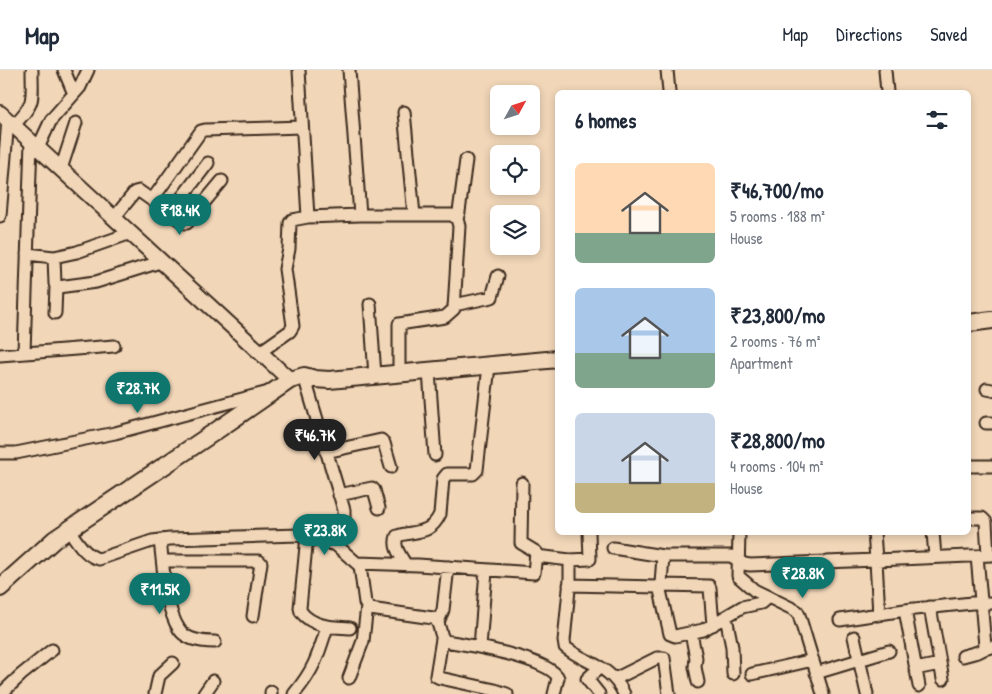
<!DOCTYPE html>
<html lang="en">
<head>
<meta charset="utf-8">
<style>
  :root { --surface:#fff; --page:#f6f6f7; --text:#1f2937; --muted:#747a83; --line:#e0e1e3; --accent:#0f766e }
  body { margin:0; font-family:"Patrick Hand",sans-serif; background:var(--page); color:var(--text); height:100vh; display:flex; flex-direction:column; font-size:19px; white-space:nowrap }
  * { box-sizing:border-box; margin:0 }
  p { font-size:16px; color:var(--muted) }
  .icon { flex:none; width:28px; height:28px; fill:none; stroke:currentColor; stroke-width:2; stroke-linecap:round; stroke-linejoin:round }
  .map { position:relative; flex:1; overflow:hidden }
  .panel { position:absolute; left:555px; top:20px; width:416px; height:445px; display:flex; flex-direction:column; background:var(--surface); border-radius:8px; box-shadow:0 2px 8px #0003 }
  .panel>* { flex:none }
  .needle { width:32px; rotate:50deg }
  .controls { position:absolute; left:490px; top:15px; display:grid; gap:10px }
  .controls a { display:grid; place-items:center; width:50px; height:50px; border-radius:8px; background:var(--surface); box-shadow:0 2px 8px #0003; font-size:25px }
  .price { position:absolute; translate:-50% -42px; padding:0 11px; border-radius:18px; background:var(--accent); color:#fff; font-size:16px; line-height:32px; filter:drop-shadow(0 1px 2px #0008) }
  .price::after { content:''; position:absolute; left:50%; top:30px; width:15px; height:11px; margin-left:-8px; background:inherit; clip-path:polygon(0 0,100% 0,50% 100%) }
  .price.current { background:#222; color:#fff }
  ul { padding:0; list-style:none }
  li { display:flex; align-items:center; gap:15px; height:125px; padding:0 20px }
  li span { display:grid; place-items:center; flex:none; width:140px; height:100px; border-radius:8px; color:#555 }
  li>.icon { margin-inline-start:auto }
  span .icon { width:60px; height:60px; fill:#fffc; stroke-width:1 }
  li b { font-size:21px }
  h2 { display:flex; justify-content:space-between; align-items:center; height:60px; padding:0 20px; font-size:21px }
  header { display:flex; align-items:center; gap:30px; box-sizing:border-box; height:70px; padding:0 25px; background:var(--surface); border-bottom:1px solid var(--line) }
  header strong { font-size:24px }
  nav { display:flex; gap:28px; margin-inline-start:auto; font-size:18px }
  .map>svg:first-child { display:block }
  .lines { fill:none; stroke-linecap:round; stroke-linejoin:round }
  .minor-casing { stroke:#3b2a1e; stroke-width:15 }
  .major-casing { stroke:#3b2a1e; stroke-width:18 }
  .highway-casing { stroke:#3b2a1e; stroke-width:20 }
  .minor { stroke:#f1d6b8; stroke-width:11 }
  .major { stroke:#f1d6b8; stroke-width:14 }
  .highway { stroke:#f1d6b8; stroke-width:16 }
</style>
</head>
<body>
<header>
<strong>Map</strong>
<nav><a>Map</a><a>Directions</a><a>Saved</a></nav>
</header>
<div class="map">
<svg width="992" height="624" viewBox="0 0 992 624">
  <rect width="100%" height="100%" fill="#f1d6b8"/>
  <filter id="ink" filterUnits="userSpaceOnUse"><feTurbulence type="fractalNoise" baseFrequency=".02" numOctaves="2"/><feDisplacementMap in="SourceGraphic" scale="10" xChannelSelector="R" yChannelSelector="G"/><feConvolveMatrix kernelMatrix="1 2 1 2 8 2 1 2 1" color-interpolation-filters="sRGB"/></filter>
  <g filter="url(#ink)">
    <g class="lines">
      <!-- minor casing -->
      <g class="minor-casing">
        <path id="minor" d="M64,0l10,24
          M299,0l9,147
          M349,0l11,145
          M667,0l2,22
          M885,0l2,22
          M404,42l10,103
          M14,55c22,-23 18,-24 18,-55
          M38,78l13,-28 29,-33 8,-17
          M61,99l15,-46
          M152,130l49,-69 4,-1 97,-3
          M170,143l38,-50
          M0,146l8,-96
          M114,148l21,-26 4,-1 45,32h3l35,-42
          M457,149l2,-7 7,-52
          M27,184l27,3 1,27 3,3 38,-5 64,-20
          M54,187l23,-5 54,-19
          M370,234l5,72
          M454,235l38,-8 6,-21
          M55,243l1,-27
          M260,282l30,-21 3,-5 -8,-57 4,-20 1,-26 2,-3 16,-3 52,-2h92l5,4 2,7 -5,83 -9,8 -46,7v49
          M24,283l7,-212
          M0,285l114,-9
          M429,301l6,84
          M304,306l40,134v17l-5,20
          M987,319l5,1
          M986,353h6
          M326,382l55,-12 3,3 7,24
          M0,383h16l99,-20 150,-40
          M969,396h23
          M339,425l33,-7 2,2 5,18
          M969,448h13l4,4 2,33
          M69,460c8,11 16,26 30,29l53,-18 18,-2 130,-4 36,10 24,21 5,37 5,6 63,9c9,5 5,16 12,23 20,3 107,18 113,37l-4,16
          M739,462l-1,44 16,14 43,21 2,4 24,79
          M933,462l2,25
          M307,466l-7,72 1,4c12,15 31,15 49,16
          M160,470c3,24 5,68 19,89 7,11 24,13 36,13
          M613,478l50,8h68l13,8 6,1 126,-5 -2,-28
          M536,486l34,4 20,-1 -1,-27
          M977,486l8,90 3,2 4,-1
          M570,490v19l-6,62 1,6c21,17 46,18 59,47
          M163,491h96l2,2 -8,53
          M358,493l60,2 116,8 2,-21 -15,-9 1,-60
          M406,495c-6,-10 -13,-18 -9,-29 18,-6 33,0 43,-22l3,-35 4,-5h26l4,-4 12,-104
          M569,515l89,2 3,-3 2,-28
          M661,515l48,1 1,2 3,37
          M659,516l11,48 5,2 28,-6 39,-23 19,-4 7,-6
          M930,537l13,72
          M905,540l14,76
          M879,545l-3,-55 116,-5
          M726,547l6,30 1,27
          M840,550l65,-10 67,-7h20
          M438,552l5,-12 5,-43
          M691,563l5,25 -1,9 3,15
          M854,567l13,57
          M442,569l-6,37 4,2 55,12 12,4
          M480,577l6,-76
          M963,586l15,-4 8,-4
          M915,599l25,-5
          M816,603l73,-22
          M752,604l61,-14
          M349,608l14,-37 4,-35
          M615,609l42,-21h7l5,36
          M1,624l20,-19 31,-25
          M155,624l4,-18 14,-13
          M204,624l9,-13
          M271,624v-2
          M294,624c20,-24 24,-38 33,-67
          M599,624l-12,-15 13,-12"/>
      </g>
      <!-- major casing -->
      <g class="major-casing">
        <path id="major" d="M0,43l290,267"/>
      </g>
      <!-- highway casing -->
      <g class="highway-casing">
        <path id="highway" d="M969,253l23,-3
          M0,518l55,-49 161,-108 74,-51 14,-4 11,3 14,1 229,-21"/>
      </g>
      <!-- minor -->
      <use href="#minor" class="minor"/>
      <!-- major -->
      <use href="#major" class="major"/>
      <!-- highway -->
      <use href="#highway" class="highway"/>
    </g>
  </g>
</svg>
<div class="controls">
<a><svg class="needle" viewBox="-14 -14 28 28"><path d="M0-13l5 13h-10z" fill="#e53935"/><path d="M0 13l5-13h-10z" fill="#747a83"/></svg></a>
<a><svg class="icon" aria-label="locate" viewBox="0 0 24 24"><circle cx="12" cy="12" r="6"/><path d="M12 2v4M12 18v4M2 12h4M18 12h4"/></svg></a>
<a><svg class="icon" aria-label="layers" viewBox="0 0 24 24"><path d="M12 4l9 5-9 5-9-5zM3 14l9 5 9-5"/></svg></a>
</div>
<b class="price" style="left:180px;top:166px">₹18.4K</b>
<b class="price" style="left:138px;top:344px">₹28.7K</b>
<b class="price current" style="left:315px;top:391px">₹46.7K</b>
<b class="price" style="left:325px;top:486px">₹23.8K</b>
<b class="price" style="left:803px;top:529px">₹28.8K</b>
<b class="price" style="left:160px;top:545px">₹11.5K</b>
<section class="panel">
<h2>6 homes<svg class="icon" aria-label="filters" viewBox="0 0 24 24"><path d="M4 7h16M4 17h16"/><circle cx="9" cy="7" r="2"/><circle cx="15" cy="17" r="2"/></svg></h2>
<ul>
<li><span style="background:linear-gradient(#ffd9b3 70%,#7fa58c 0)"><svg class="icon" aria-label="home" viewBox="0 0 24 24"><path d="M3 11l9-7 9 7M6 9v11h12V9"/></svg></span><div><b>₹46,700/mo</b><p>5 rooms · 188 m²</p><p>House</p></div></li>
<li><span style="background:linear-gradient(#a9c7e8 65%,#7fa58c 0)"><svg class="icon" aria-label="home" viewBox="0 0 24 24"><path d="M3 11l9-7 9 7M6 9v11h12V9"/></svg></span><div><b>₹23,800/mo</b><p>2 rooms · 76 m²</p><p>Apartment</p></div></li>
<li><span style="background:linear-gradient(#c9d6e8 70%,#c2b280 0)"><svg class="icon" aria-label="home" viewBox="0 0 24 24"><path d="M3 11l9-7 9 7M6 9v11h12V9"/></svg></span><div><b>₹28,800/mo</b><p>4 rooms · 104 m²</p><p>House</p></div></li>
</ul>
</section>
</div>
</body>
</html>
